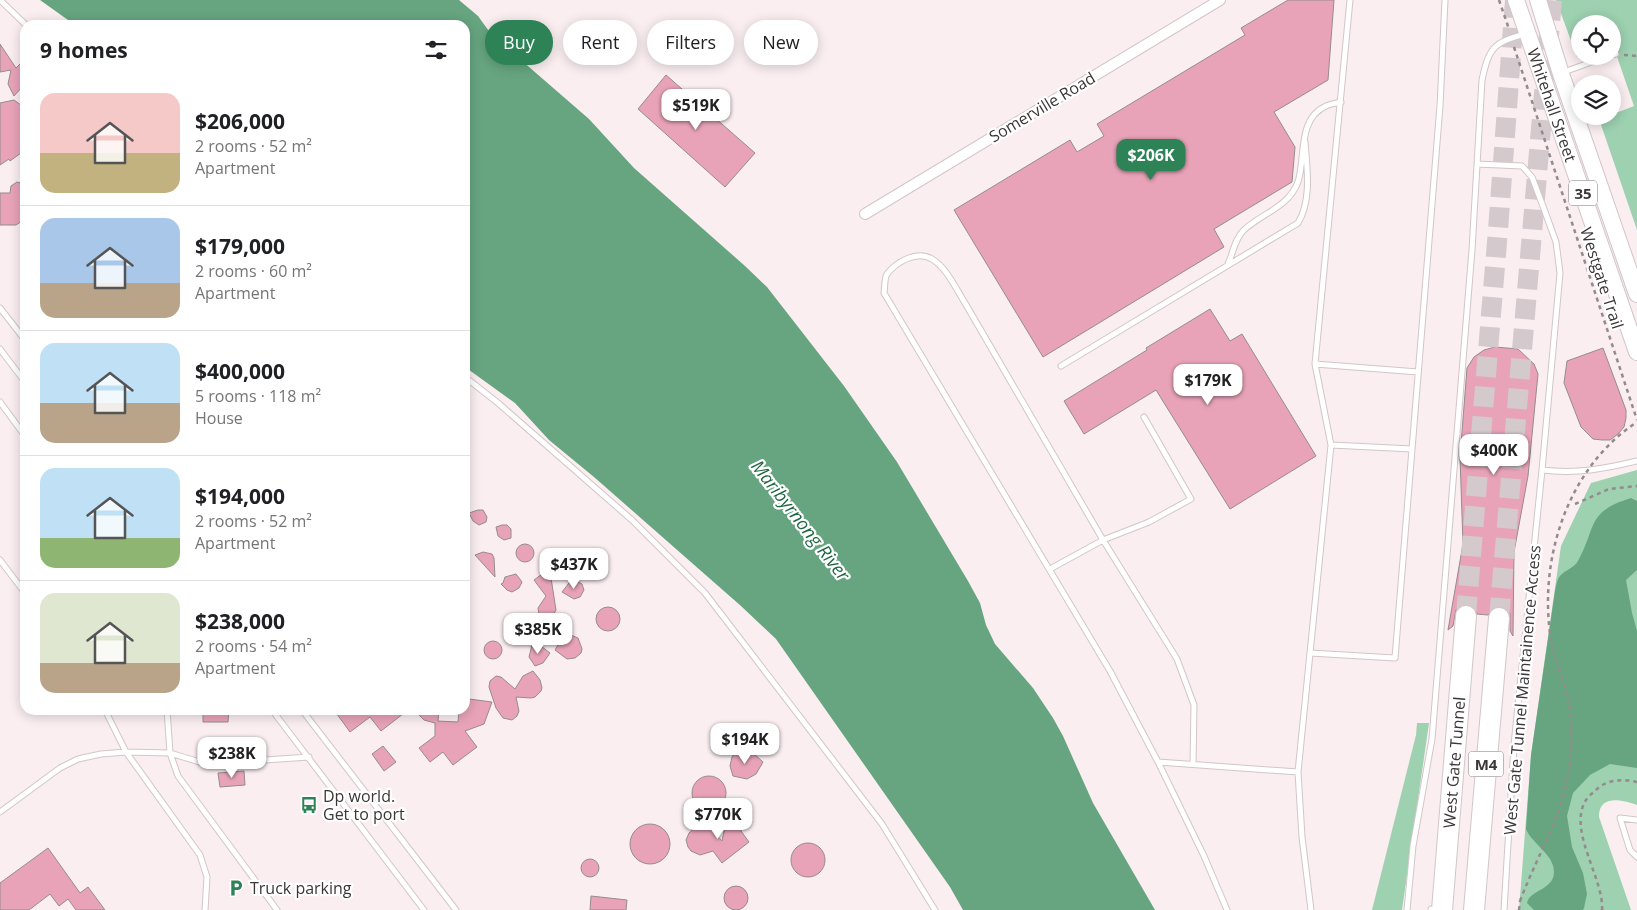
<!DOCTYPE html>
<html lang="en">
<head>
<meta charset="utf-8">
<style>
  :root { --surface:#fff; --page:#f2f2f2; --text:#202124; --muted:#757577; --line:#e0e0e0; --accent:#2d8256 }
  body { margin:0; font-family:"Open Sans",sans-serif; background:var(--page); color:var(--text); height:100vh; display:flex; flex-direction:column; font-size:19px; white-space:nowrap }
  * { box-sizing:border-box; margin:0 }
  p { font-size:16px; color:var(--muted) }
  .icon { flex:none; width:28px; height:28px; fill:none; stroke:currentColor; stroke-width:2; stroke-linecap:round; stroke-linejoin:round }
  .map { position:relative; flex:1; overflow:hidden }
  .side { position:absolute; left:20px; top:20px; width:450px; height:695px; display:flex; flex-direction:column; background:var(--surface); border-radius:15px; box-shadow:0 2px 12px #0003 }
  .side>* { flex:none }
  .guide { position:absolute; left:485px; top:20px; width:475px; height:45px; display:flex; gap:10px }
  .buttons { position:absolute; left:1571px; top:15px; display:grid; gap:10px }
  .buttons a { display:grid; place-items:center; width:50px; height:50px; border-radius:50%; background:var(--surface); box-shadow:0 2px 12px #0003; font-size:25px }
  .price { position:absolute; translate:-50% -42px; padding:0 11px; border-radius:10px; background:#fff; color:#222; font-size:16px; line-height:32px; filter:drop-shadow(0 1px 2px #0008) }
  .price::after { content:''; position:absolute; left:50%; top:30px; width:15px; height:11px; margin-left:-8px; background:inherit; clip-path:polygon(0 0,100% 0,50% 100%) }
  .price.current { background:var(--accent); color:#fff }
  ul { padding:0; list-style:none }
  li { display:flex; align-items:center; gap:15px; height:125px; padding:0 20px }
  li+li { border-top:1px solid var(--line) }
  li span { display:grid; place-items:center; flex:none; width:140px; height:100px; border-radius:15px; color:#555 }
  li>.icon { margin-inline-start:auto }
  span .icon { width:60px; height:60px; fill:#fffc; stroke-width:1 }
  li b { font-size:21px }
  h2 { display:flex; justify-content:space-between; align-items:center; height:60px; padding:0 20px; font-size:21px }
  .chip { padding:0 18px; border-radius:22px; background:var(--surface); box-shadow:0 2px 12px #0003; font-size:18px; line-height:45px }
  .chip.current { background:var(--accent); color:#fff }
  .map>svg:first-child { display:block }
  .green { fill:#9dd1b0 }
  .water { fill:#66a57f }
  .building { fill:#e8a3b8; stroke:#968b8e }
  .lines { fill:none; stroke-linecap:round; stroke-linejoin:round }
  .motorway-tunnel { stroke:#d4c9cc; stroke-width:20; stroke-dasharray:20 10; stroke-linecap:butt }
  .service-casing { stroke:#d2c6c9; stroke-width:7 }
  .minor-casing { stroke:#d2c6c9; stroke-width:12 }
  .primary-casing { stroke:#d2c6c9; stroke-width:18 }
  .motorway-casing { stroke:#d2c6c9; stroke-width:22 }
  .path { stroke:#938b8d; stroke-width:2.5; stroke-dasharray:4 4; stroke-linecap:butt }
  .service { stroke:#fff; stroke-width:5 }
  .minor { stroke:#fff; stroke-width:10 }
  .primary { stroke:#fff; stroke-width:16 }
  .motorway { stroke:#fff; stroke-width:20 }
  .path-bridge { stroke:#938b8d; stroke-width:2.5; stroke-dasharray:4 4; stroke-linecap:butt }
  .labels { text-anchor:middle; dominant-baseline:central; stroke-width:4.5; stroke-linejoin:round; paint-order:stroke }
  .shield { fill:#fff; stroke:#767273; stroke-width:1 }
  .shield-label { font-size:15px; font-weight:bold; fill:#3b3637 }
  .street-label { font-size:16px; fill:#3b3637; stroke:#fff }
  .poi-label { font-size:16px; fill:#3b3637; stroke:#fff; text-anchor:start }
  .water-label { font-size:18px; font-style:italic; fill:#1f6742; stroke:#fff }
</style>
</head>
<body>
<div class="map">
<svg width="1637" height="910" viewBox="0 0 1637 910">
  <rect width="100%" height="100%" fill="#faeef1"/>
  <!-- green -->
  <path class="green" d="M1556,0h81v230l-39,-114h14l2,-10 2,7 18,-7 -21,-61 -1,-21h-32v32l-3,1z
    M1637,470v335c-14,-5 -38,-11 -38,12l32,93h-112l12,-155 30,-209 30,-63z
    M1417,723h12l-27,187h-30l44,-175z"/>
  <!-- water -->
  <path class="water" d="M40,0h419l19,16 13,18 98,85 45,49 111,98 22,21 77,99 53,76 71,119 12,22 6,22 9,19 38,44 20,30 10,18 30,67 62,107h-192l-13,-23 -174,-248 -35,-33 -147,-129 -45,-37 -34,-37 -50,-36v-342h-390z
    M1631,498l6,3v69l-11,10 6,33 5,18v137l-27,-4 -20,11 -17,18 -6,23 5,31 11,26 4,21 -3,14 -1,2h-49l-7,-7c2,-13 27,-13 27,-31 0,-18 -22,-28 -28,-43l5,-74 24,-164c1,-4 2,-12 5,-15 5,-6 14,-8 18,-15 19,-35 8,-49 53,-63z"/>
  <!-- building -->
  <path class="building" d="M1288,0h46l-6,80 -54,32 21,35 -3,35 -78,47 10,18 -181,110 -89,-147 116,-70 7,12 27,-16 -7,-12 148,-89 -4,-7z
    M0,44l16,24 9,-9 -2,27 -9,10 -6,-12 3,-14 -11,2z
    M666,75l89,78 -30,34 -87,-78z
    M14,100l11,8v42l-15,11 -1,-2 -9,6v-62z
    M17,182l8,2v23l-3,14 -6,4h-16v-32h10l1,-7z
    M1210,309l20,32 12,-7 74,122 -86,53 -74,-119 -72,44 -20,-33 83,-51 -1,-2z
    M1495,347l23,2 16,15 4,10 -10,102 -14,76 -1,84 -3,-5v-18l-5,-5 -5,-2 -6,2 -6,7 -11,-1 -5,-8 -5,-2 -6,1 -5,5 -3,16 -5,4 15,-86 -3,-87 7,-89 7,-11 10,-7z
    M1603,348l23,62v8l-2,9 -6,7 -8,6h-8l-9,-1 -12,-12 -17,-44 3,-22z
    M478,510h5l4,7 -1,5 -7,3 -6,-4 -4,-8z
    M502,525h5l4,4v9l-7,2 -6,-4 -2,-9z
    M516 553a9 9 0 1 1 18 0a9 9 0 1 1-18 0Z
    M483,552l9,2 2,4 1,19 -20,-22z
    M546,571l5,7 5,32 -4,7 -6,2 -7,-4 -1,-7 8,-12 -12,-16z
    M516,574l6,8 -3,6 -7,4 -5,-2 -6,-6 2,-1 2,-6z
    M574,580l8,4 2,6 -4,7 -6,2 -12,-7 7,-9z
    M596 619a12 12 0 1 1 24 0a12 12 0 1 1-24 0Z
    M523,621l6,3 1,6 -2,9h-8l-7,-3 -2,-7 6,-7z
    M571,635l7,3 4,11 -1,4 -6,5 -8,1 -12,-9 8,-13z
    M484 650a9 9 0 1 1 18 0a9 9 0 1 1-18 0Z
    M532,645l9,1 9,7 -7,10 -8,3 -6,-9z
    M533,671l7,9 2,8 -1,3 -6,6 -4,1 -15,-1 3,14 -2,5 -5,4 -9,-2 -7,-10 -7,-21 1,-6 6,-5 5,1 14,12 8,-13z
    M469,699l23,3 -8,22 -19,7 12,16 -24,18 -10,-13 -13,10 -11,-14 16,-12v-13l-11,-3 -10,-10h25l-1,11 20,1 1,-12h6v-9z
    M203,710h26l-1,12h-25z
    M334,710h74l-27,21 -11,-14 -20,15z
    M383,746l13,16 -12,9 -12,-17z
    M744,750l9,3 10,9 -7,12 -9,5 -14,-3 -3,-10 2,-9 3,-4z
    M244,771l1,14 -25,2 -2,-14z
    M692 793a17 17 0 1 1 34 0a17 17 0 1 1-34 0Z
    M741,819l2,7 -2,5 8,11 -27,21 -9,-12 -13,4 -9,-4 -3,-4 -2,-7 3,-7 7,-6 8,-2 6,3 12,13 4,-20z
    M630 844a20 20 0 1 1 40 0a20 20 0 1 1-40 0Z
    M791 860a17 17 0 1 1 34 0a17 17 0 1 1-34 0Z
    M48,848l32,45 8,-6 17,23h-29l-8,-11 -9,7 -9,-12 -21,16h-29v-27z
    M581 868a9 9 0 1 1 18 0a9 9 0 1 1-18 0Z
    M724 898a12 12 0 1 1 24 0a12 12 0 1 1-24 0Z
    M591,896l36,4 -1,10h-36z"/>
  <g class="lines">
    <!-- motorway-tunnel -->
    <path class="motorway-tunnel" d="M1466,616l32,-386 17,-230
      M1499,618l53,-618"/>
    <!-- service casing -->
    <g class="service-casing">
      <path id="service" d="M0,0l26,25
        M1612,55l4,-1
        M1564,72l44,-16
        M1477,164l45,2 10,11 12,32 12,33 4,31 -18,197
        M1228,264c5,-11 7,-26 16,-34 18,-17 44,-22 54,-48 8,-25 -1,-63 28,-76 4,-2 10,-3 15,-4
        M0,308l25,32
        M0,349l25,33
        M1315,364l103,8
        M1061,366l237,-143c14,-23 9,-55 7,-81
        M465,377l33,26 134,117 73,73 177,231 53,86
        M0,402l25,34
        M1331,445l81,4
        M0,560l25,33
        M1050,569l53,-29 46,-18 42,-23 -47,-82
        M1310,653l85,5 45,-552 5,-106
        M105,710l21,42 74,103 7,22 -2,33
        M167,710l3,43 8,23 99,134
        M272,710l152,200
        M302,710l154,200
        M1158,762l140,10
        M1193,764l1,-59 -17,-46 -74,-119 -138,-237c-9,-14 -18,-35 -33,-44 -15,-9 -36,3 -45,15 -3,5 -2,14 -3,19l226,378 48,91 46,94 23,54
        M0,812l60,-44 18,-9 23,-5 25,-2 44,1 36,11 103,-7
        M1637,820l-17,-2 10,32 7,7
        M1311,910l-9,-73 -4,-65 33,-327 -16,-81 35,-364
        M1407,910l6,-64 19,-107 40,-489 10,-170c7,-32 11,-38 44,-46
        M1431,910v-1
        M1504,910l10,-165 28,-275c35,4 62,-1 95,-9"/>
    </g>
    <!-- minor casing -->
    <g class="minor-casing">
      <path id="minor" d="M865,214l355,-214"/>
    </g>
    <!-- primary casing -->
    <g class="primary-casing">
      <g id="primary">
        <path id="s1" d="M1516,0l121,352"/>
        <path d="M1538,0l23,74 76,220"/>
      </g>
    </g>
    <!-- motorway casing -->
    <g class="motorway-casing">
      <g id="motorway">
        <path id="s2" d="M1442,910l24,-294"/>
        <path d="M1474,910l25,-292"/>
      </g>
    </g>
    <!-- path -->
    <path class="path" d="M1499,0l10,29
      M1514,47l123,373
      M1624,55l13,1
      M1575,504l34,-15 28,-3
      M1519,910l1,-9
      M1602,910c2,-32 -35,-80 -16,-110 2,-3 5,-6 8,-8 10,-12 28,-14 43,-10"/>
    <!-- service -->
    <use href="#service" class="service"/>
    <!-- minor -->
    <use href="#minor" class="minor"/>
    <!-- primary -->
    <use href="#primary" class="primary"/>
    <!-- motorway -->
    <use href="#motorway" class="motorway"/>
    <!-- path-bridge -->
    <path class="path-bridge" d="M1520,901c19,-50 48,-95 51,-150 1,-17 0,-36 -3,-53 -5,-19 -13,-38 -17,-58 -13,-80 16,-172 86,-218"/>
  </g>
  <!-- icons -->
  <defs>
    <g id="bus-bare" transform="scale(1.35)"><path d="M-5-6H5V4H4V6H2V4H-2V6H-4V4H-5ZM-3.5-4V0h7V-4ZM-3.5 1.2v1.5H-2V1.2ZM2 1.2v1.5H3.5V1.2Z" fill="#2d8256" stroke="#fff" stroke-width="2.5" paint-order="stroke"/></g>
    <g id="parking-bare" transform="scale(1.35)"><path d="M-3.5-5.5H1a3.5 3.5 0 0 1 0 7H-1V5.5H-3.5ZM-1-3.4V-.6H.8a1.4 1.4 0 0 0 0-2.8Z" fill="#2d8256" stroke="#fff" stroke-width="2.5" paint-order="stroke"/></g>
  </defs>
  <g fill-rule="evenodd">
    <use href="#bus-bare" x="309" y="805"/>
    <use href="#parking-bare" x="236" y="888"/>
  </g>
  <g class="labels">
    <!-- shield labels -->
    <g class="shield">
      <rect x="1569" y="180.5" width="28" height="25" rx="4"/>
      <rect x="1468.5" y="751.5" width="35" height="25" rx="4"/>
    </g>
    <g class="shield-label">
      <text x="1583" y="193">35</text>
      <text x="1486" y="764">M4</text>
    </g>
    <!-- street labels -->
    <g class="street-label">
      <text stroke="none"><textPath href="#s1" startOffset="111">Whitehall Street</textPath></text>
      <text transform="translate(1042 107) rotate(-31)">Somerville Road</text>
      <text transform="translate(1602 278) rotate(72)">Westgate Trail</text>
      <text transform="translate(1522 690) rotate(-85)">West Gate Tunnel Maintainence Access</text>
      <text stroke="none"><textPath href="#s2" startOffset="148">West Gate Tunnel</textPath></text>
    </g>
    <!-- poi labels -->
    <g class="poi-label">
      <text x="323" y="796">Dp world.<tspan x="323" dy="18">Get to port</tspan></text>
      <text x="250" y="888">Truck parking</text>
    </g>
    <!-- water labels -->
    <g class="water-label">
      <text transform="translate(801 520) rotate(52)">Maribyrnong River</text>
    </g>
  </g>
</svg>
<div class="buttons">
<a><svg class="icon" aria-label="locate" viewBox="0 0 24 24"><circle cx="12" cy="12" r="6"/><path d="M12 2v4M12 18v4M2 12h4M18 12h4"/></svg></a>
<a><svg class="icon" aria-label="layers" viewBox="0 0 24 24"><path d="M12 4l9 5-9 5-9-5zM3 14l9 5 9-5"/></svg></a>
</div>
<b class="price" style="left:696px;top:131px">$519K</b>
<b class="price current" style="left:1151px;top:181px">$206K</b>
<b class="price" style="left:1208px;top:406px">$179K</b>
<b class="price" style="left:1494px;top:476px">$400K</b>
<b class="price" style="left:574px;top:590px">$437K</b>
<b class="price" style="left:538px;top:655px">$385K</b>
<b class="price" style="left:745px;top:765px">$194K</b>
<b class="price" style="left:232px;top:779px">$238K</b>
<b class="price" style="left:718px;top:840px">$770K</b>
<div class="guide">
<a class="chip current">Buy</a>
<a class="chip">Rent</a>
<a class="chip">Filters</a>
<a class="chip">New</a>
</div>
<section class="side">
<h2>9 homes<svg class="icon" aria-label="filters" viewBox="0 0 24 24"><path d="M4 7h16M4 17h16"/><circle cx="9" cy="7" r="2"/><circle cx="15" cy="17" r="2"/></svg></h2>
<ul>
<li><span style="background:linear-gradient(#f6c9c9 60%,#c2b280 0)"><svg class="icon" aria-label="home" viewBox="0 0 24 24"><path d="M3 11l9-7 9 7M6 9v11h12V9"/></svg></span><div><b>$206,000</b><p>2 rooms · 52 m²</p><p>Apartment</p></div></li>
<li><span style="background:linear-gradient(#a9c7e8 65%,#b9a48a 0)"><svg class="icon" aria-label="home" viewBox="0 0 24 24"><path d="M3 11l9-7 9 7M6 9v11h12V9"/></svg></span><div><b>$179,000</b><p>2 rooms · 60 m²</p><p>Apartment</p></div></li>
<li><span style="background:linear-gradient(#bfe0f5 60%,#b9a48a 0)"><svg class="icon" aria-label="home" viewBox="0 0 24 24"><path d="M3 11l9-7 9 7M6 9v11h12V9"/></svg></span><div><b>$400,000</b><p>5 rooms · 118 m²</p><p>House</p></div></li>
<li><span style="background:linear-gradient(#bfe0f5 70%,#8fb573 0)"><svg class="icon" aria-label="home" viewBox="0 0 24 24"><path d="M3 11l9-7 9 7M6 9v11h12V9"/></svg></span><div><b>$194,000</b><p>2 rooms · 52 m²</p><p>Apartment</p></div></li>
<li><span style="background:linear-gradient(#dfe7d0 70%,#b9a48a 0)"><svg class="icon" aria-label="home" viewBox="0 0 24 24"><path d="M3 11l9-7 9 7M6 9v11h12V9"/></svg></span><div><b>$238,000</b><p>2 rooms · 54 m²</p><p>Apartment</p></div></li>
</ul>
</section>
</div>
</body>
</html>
